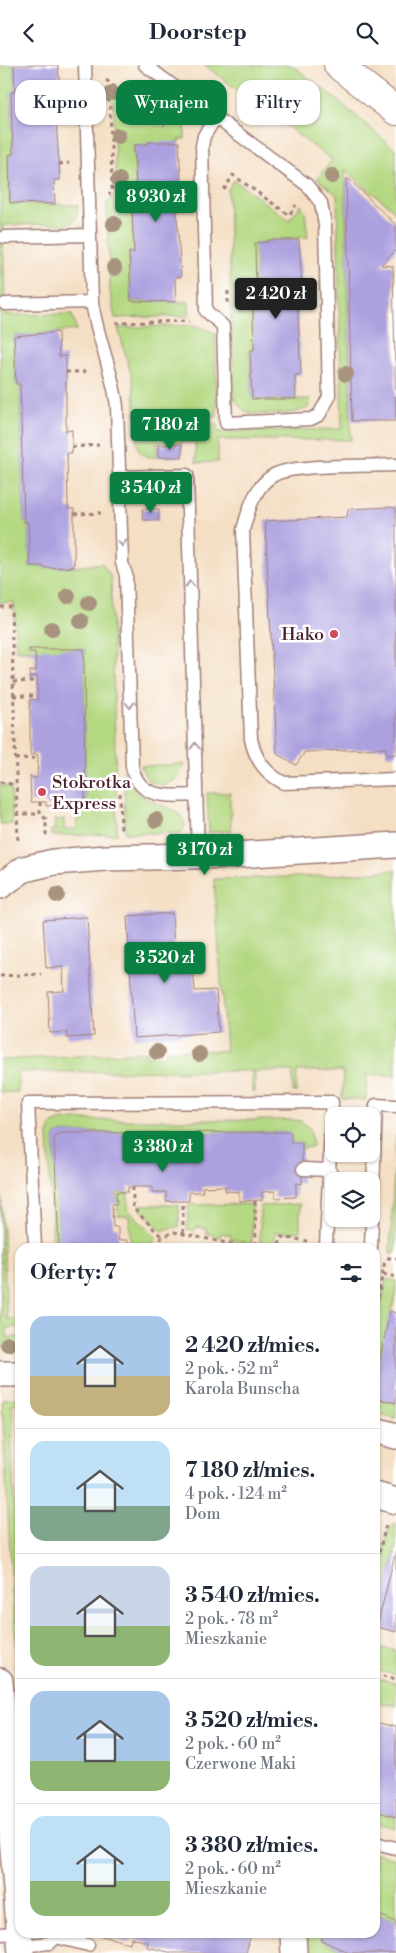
<!DOCTYPE html>
<html lang="pl">
<head>
<meta charset="utf-8">
<style>
  :root { --surface:#fff; --page:#f2f2f3; --text:#1f2937; --muted:#747a83; --line:#e0e1e3; --accent:#0b8043 }
  body { margin:0; font-family:"Libre Bodoni",serif; background:var(--page); color:var(--text); height:100vh; display:flex; flex-direction:column; font-size:19px; white-space:nowrap }
  * { box-sizing:border-box; margin:0 }
  p { font-size:16px; color:var(--muted) }
  .icon { flex:none; width:28px; height:28px; fill:none; stroke:currentColor; stroke-width:2; stroke-linecap:round; stroke-linejoin:round }
  .map { position:relative; flex:1; overflow:hidden }
  .panel { position:absolute; left:15px; top:1178px; width:365px; height:695px; display:flex; flex-direction:column; background:var(--surface); border-radius:15px; box-shadow:0 1px 4px #0004 }
  .panel>* { flex:none }
  .guide { position:absolute; left:15px; top:15px; width:366px; height:45px; display:flex; gap:10px }
  .controls { position:absolute; left:325px; top:1042px; display:grid; gap:10px }
  .controls a { display:grid; place-items:center; width:55px; height:55px; border-radius:10px; background:var(--surface); box-shadow:0 1px 4px #0004; font-size:25px }
  .price { position:absolute; translate:-50% -42px; padding:0 11px; border-radius:5px; background:var(--accent); color:#fff; font-size:16px; line-height:32px; filter:drop-shadow(0 1px 2px #0008) }
  .price::after { content:''; position:absolute; left:50%; top:30px; width:15px; height:11px; margin-left:-8px; background:inherit; clip-path:polygon(0 0,100% 0,50% 100%) }
  .price.current { background:#222; color:#fff }
  ul { padding:0; list-style:none }
  li { display:flex; align-items:center; gap:15px; height:125px; padding:0 15px }
  li+li { border-top:1px solid var(--line) }
  li span { display:grid; place-items:center; flex:none; width:140px; height:100px; border-radius:15px; color:#555 }
  li>.icon { margin-inline-start:auto }
  span .icon { width:60px; height:60px; fill:#fffc; stroke-width:1 }
  li b { font-size:21px }
  h2 { display:flex; justify-content:space-between; align-items:center; height:60px; padding:0 15px; font-size:21px }
  .chip { padding:0 18px; border-radius:15px; background:var(--surface); box-shadow:0 1px 4px #0004; font-size:18px; line-height:45px }
  .chip.current { background:var(--accent); color:#fff }
  header { display:flex; justify-content:space-between; align-items:center; height:65px; padding:0 15px; background:var(--surface); font-size:22px; font-weight:700 }
  .map>svg:first-child { display:block }
  .green { fill:#b4d881; stroke:#7f7c56 }
  .building { fill:#aca0df }
  .lines { fill:none; stroke-linecap:round; stroke-linejoin:round }
  .service-casing { stroke:#9f7f78; stroke-width:15 }
  .minor-casing { stroke:#9f7f78; stroke-width:28 }
  .secondary-casing { stroke:#9f7f78; stroke-width:30 }
  .path { stroke:#9f7f78; stroke-width:3; stroke-dasharray:4 4; stroke-linecap:butt }
  .service { stroke:#fff; stroke-width:12 }
  .minor { stroke:#fff; stroke-width:25 }
  .secondary { stroke:#fff; stroke-width:28 }
  .tree { fill:#a8947e }
  .oneway { stroke:#ae9aa0 }
  .poi-dot { fill:#d1495b; stroke:#fff; stroke-width:2 }
  .labels { text-anchor:middle; dominant-baseline:central; stroke-width:5; stroke-linejoin:round; paint-order:stroke }
  .poi-label { font-size:18px; fill:#4a1f2b; stroke:#fff; text-anchor:end }
</style>
</head>
<body>
<header><svg class="icon" aria-label="back" viewBox="0 0 24 24"><path d="M15 5l-7 7 7 7"/></svg>Doorstep<svg class="icon" aria-label="search" viewBox="0 0 24 24"><circle cx="10" cy="10" r="6"/><path d="M15 15l6 6"/></svg></header>
<div class="map">
<svg width="396" height="1888" viewBox="0 0 396 1888">
  <rect width="100%" height="100%" fill="#fff"/>
  <filter id="ink" filterUnits="userSpaceOnUse"><feTurbulence type="fractalNoise" baseFrequency=".02" numOctaves="2"/><feDisplacementMap in="SourceGraphic" scale="10" xChannelSelector="R" yChannelSelector="G"/><feConvolveMatrix kernelMatrix="1 2 1 2 8 2 1 2 1" color-interpolation-filters="sRGB"/></filter>
  <filter id="wash" filterUnits="userSpaceOnUse"><feTurbulence type="fractalNoise" baseFrequency=".0096" numOctaves="4" result="noise"/><feDisplacementMap in="SourceGraphic" scale="20" xChannelSelector="R" yChannelSelector="G"/><feGaussianBlur stdDeviation="1.12" result="paint"/><feColorMatrix in="noise" values="0 0 0 0 0 0 0 0 0 0 0 0 0 0 0 0 0 1.4 0 .05"/><feComposite in="paint" operator="in"/></filter>
  <g filter="url(#wash)">
    <rect width="100%" height="100%" fill="#f4dfc4"/>
    <!-- green -->
    <path class="green" d="M0,0h14l1,27 -4,1 2,61 -4,1 1,48 68,2c0,8 -1,16 -10,19l-65,1 2,90 67,-1 5,16 -63,6 2,48h4l4,138h4l2,44h14v2l30,-1 28,-4 9,14 6,257 -66,2v-6h4l-1,-10 10,-1v11l12,-1 1,-10h5l1,-9h2l-1,-161 -68,1 -2,-48 -14,1z
      M204,0h88l50,39 54,46v62l-51,-42 6,270h-133v22l-22,1 -1,-21 -38,1v14h-9l-8,-5 -3,-8v-19l80,-1 1,8 124,-3 -5,-234 -20,-16 15,-19z
      M104,22h7l53,41 13,-16 8,13v14h-6v3l-45,3 2,45h-5l3,63h-5l2,48 58,1v14l-74,2 -5,-26 -3,-88 9,-12 -3,-90 -9,-8z
      M234,115l55,40 12,-15 4,7 3,25 -53,6 1,44 -4,1 2,62 -4,1 2,47h13l1,2 45,-1 -3,9c-9,6 -52,9 -62,3 -6,-3 -10,-9 -13,-15l-5,-207z
      M195,260l20,8 2,84 -81,-1 -3,-35 -15,-53z
      M184,699l-7,15 -14,7 -15,-6 -8,-14z
      M124,705c14,43 52,27 62,55l-5,8h-56z
      M0,720l11,2 1,37h-12z
      M207,728h23l1,38 -22,1z
      M396,805v205h-29l-1,25 -24,-1 1,-28h-46l-1,21h-3v-21h-38v21h-3v-21l-234,1v20l-18,1v-33l146,-8v4l20,-1v-5l60,1 -12,-172 109,-3z
      M62,1055h231l8,1 9,7 3,18 -11,3v-6h-11l-1,-11 -229,1 -5,2 -2,4 5,108h-6l-5,-113 4,-10z
      M396,1070v118h-6z
      M0,1104l7,150h13v8l-14,1 1,9h13v10h-19z
      M117,1128h11v16l28,28 -4,10h-21l-2,-31h-11z
      M252,1139v40l-22,-5 1,-4 -10,-2 -1,4 -14,-4 1,-4 -11,-2 -1,4 -8,-2 2,-24z
      M300,1139v28h-24l-3,15 -13,-1v-40z
      M140,1140h39v22l-9,1 -8,3 -23,-24z
      M386,1214l10,2v12l-21,88v-51z
      M20,1333v5l-8,1 1,28 -2,3 9,199v52l-8,-92 -10,-195z
      M375,1333l21,5v15l-21,-5z
      M396,1457v25l-21,87v-48l13,-54 3,-6z
      M375,1581l21,5v24l-21,-5z
      M375,1613l21,5v23l-21,-5z
      M375,1746l21,6v11l-21,-5z
      M375,1788l21,5v64l-21,-9z
      M307,1868h17l-3,7 28,13h-36l-5,-5z"/>
    <g id="blocks">
      <!-- building -->
      <path class="building" d="M14,0h44l3,37h-6l5,78h-6l1,24 -45,-1 -1,-48 4,-1 -2,-62h4z
        M148,77h31l3,58h-6l5,77h-6l1,25 -45,-1 -2,-49 5,1 -3,-63h5l-2,-45 14,-1z
        M346,114h3l47,46v25l-15,15 12,1 3,155h-44z
        M269,175h30l4,58h-6l4,77h-6l1,24h-44l-2,-49h4l-2,-62 4,-1 -1,-44 13,-1z
        M58,267l1,25 7,-1v75l6,-1v23h-5l1,56h6v58l-30,1v-2h-14l-2,-44h-4l-4,-138h-4l-2,-48z
        M182,379v13h-24v-12z
        M390,442l6,1v246l-10,1v-7l-81,4 -9,13 -19,-11 -12,-233 82,-4 1,-8z
        M142,444h17v11h-16z
        M29,584h55l1,154 -9,-2v4l-30,1v-4h-15l-1,-27 2,3h5l1,-20 -1,-4 -7,1v-56l7,1v-24h-5l-2,3v-8h6l-1,-19h-6z
        M172,848l3,53 18,-1 2,26 21,-1 3,42 -85,6 -7,-122z
        M87,852l7,119 -27,2v-6l-17,1 -2,-41 16,-1 -1,-24 -17,1 -3,-48z
        M291,1067v11h11v41l-6,-1v14l-21,1v-7l-13,1v8l-23,1v-9l-14,-1v-5l-23,1 1,5h-14v9h-23v-9h-14v-5h-24v5h-12l1,12h-5l1,23h5v13h10v7h-69l-5,-108 2,-4 5,-2z
        M390,1246l6,2v90l-21,-5v-17z
        M396,1485v82l-19,-5z
        M375,1657l21,5v90l-21,-6z
        M375,1848l21,9v31h-47l-28,-13 3,-7h51z
        M90,1868h161l-5,20h-73l-26,-6 1,-5 -17,-4 -1,5z"/>
    </g>
  </g>
  <g filter="url(#ink)">
    <use href="#blocks" fill-opacity="0" stroke="#9f7f78" stroke-width="1"/>
    <g class="lines">
      <!-- service casing -->
      <g class="service-casing">
        <path id="service" d="M85,0l7,237c5,36 21,69 25,105l5,156 4,12 6,191c6,34 37,30 64,29
          M145,0l162,120 14,18 4,22 4,172 -10,18 -8,4 -85,4 -3,-97 -17,-15 -4,-165 2,-10 11,-18
          M4,172l86,-2
          M5,239l87,-2
          M396,400c-25,1 -103,-1 -122,10 -19,10 -26,36 -31,55l8,209c4,21 15,35 33,44l112,-4
          M120,412l67,-2 11,381
          M303,1104l27,1
          M35,1182l-7,-144 304,-1 -6,145
          M371,1182l5,-142 20,1
          M375,1778l21,5
          M57,1868l-1,4 32,8
          M0,1869l19,-1
          M20,1881l30,-3 6,-6"/>
      </g>
      <!-- minor casing -->
      <g class="minor-casing">
        <path id="minor" d="M0,821l24,-17 30,-7 52,-4 130,-3 160,-10
          M0,1309h20
          M375,1365l21,6
          M375,1430l21,6
          M0,1616l21,272
          M293,1868l1,20"/>
      </g>
      <!-- secondary casing -->
      <g class="secondary-casing">
        <path id="secondary" d="M338,0l58,46"/>
      </g>
      <!-- path -->
      <path class="path" d="M106,15l58,44 10,-13
        M107,34l3,3 2,89 -3,4
        M59,99l10,-1
        M224,125l9,-15 56,40 7,-10
        M228,226v13
        M116,258l73,-2
        M66,307h24
        M136,356l72,-1
        M72,382l27,-2
        M74,449l27,-1
        M0,542h11l7,236
        M13,617l22,-1
        M13,631h24
        M15,694l23,-1
        M0,717l16,3
        M120,728l1,38
        M40,737v12l6,5v19
        M16,749h24
        M0,911l41,-2
        M133,1122v21l29,29
        M255,1136l1,46
        M183,1168v-32
        M157,1182l5,-10 12,-5 72,15
        M286,1182l-7,-1 2,-9 26,4
        M387,1193h9
        M383,1209l13,3
        M375,1249l10,-54
        M375,1503l11,-43
        M375,1609l21,5"/>
      <!-- service -->
      <use href="#service" class="service"/>
      <!-- minor -->
      <use href="#minor" class="minor"/>
      <!-- secondary -->
      <use href="#secondary" class="secondary"/>
    </g>
    <!-- trees -->
    <g class="tree">
      <circle cx="112" cy="28" r="8"/>
      <circle cx="118" cy="71" r="8"/>
      <circle cx="332" cy="111" r="8"/>
      <circle cx="119" cy="115" r="8"/>
      <circle cx="114" cy="159" r="8"/>
      <circle cx="114" cy="203" r="8"/>
      <circle cx="346" cy="309" r="8"/>
      <circle cx="68" cy="531" r="8"/>
      <circle cx="89" cy="538" r="8"/>
      <circle cx="81" cy="556" r="8"/>
      <circle cx="52" cy="564" r="8"/>
      <circle cx="156" cy="755" r="8"/>
      <circle cx="57" cy="830" r="8"/>
      <circle cx="157" cy="987" r="8"/>
      <circle cx="199" cy="989" r="8"/>
      <circle cx="8" cy="1279" r="8"/>
    </g>
    <!-- one-way arrows -->
    <defs><path id="oneway-chevron" d="M-2-3.5L2.5 0L-2 3.5" fill="none" stroke-width="1.6" stroke-linecap="round" stroke-linejoin="round" transform="scale(1.25)"/></defs>
    <g class="oneway">
      <use href="#oneway-chevron" transform="translate(122 478) rotate(88)"/>
      <use href="#oneway-chevron" transform="translate(190 519) rotate(-92)"/>
      <use href="#oneway-chevron" transform="translate(130 640) rotate(88)"/>
      <use href="#oneway-chevron" transform="translate(195 681) rotate(-92)"/>
    </g>
  </g>
  <!-- markers -->
  <g class="poi-dot">
    <circle cx="334" cy="569" r="5"/>
    <circle cx="42" cy="727" r="5"/>
  </g>
  <g class="labels">
    <!-- poi labels -->
    <g class="poi-label">
      <text x="324" y="569">Hako</text>
      <text x="52" y="717" text-anchor="start">Stokrotka<tspan x="52" dy="21">Express</tspan></text>
    </g>
  </g>
</svg>
<div class="controls">
<a><svg class="icon" aria-label="locate" viewBox="0 0 24 24"><circle cx="12" cy="12" r="6"/><path d="M12 2v4M12 18v4M2 12h4M18 12h4"/></svg></a>
<a><svg class="icon" aria-label="layers" viewBox="0 0 24 24"><path d="M12 4l9 5-9 5-9-5zM3 14l9 5 9-5"/></svg></a>
</div>
<b class="price" style="left:156px;top:158px">8 930 zł</b>
<b class="price current" style="left:276px;top:255px">2 420 zł</b>
<b class="price" style="left:170px;top:386px">7 180 zł</b>
<b class="price" style="left:151px;top:449px">3 540 zł</b>
<b class="price" style="left:205px;top:811px">3 170 zł</b>
<b class="price" style="left:165px;top:919px">3 520 zł</b>
<b class="price" style="left:163px;top:1108px">3 380 zł</b>
<div class="guide">
<a class="chip">Kupno</a>
<a class="chip current">Wynajem</a>
<a class="chip">Filtry</a>
</div>
<section class="panel">
<h2>Oferty: 7<svg class="icon" aria-label="filters" viewBox="0 0 24 24"><path d="M4 7h16M4 17h16"/><circle cx="9" cy="7" r="2"/><circle cx="15" cy="17" r="2"/></svg></h2>
<ul>
<li><span style="background:linear-gradient(#a9c7e8 60%,#c2b280 0)"><svg class="icon" aria-label="home" viewBox="0 0 24 24"><path d="M3 11l9-7 9 7M6 9v11h12V9"/></svg></span><div><b>2 420 zł/mies.</b><p>2 pok. · 52 m²</p><p>Karola Bunscha</p></div></li>
<li><span style="background:linear-gradient(#bfe0f5 65%,#7fa58c 0)"><svg class="icon" aria-label="home" viewBox="0 0 24 24"><path d="M3 11l9-7 9 7M6 9v11h12V9"/></svg></span><div><b>7 180 zł/mies.</b><p>4 pok. · 124 m²</p><p>Dom</p></div></li>
<li><span style="background:linear-gradient(#c9d6e8 60%,#8fb573 0)"><svg class="icon" aria-label="home" viewBox="0 0 24 24"><path d="M3 11l9-7 9 7M6 9v11h12V9"/></svg></span><div><b>3 540 zł/mies.</b><p>2 pok. · 78 m²</p><p>Mieszkanie</p></div></li>
<li><span style="background:linear-gradient(#a9c7e8 70%,#8fb573 0)"><svg class="icon" aria-label="home" viewBox="0 0 24 24"><path d="M3 11l9-7 9 7M6 9v11h12V9"/></svg></span><div><b>3 520 zł/mies.</b><p>2 pok. · 60 m²</p><p>Czerwone Maki</p></div></li>
<li><span style="background:linear-gradient(#bfe0f5 65%,#8fb573 0)"><svg class="icon" aria-label="home" viewBox="0 0 24 24"><path d="M3 11l9-7 9 7M6 9v11h12V9"/></svg></span><div><b>3 380 zł/mies.</b><p>2 pok. · 60 m²</p><p>Mieszkanie</p></div></li>
</ul>
</section>
</div>
</body>
</html>
